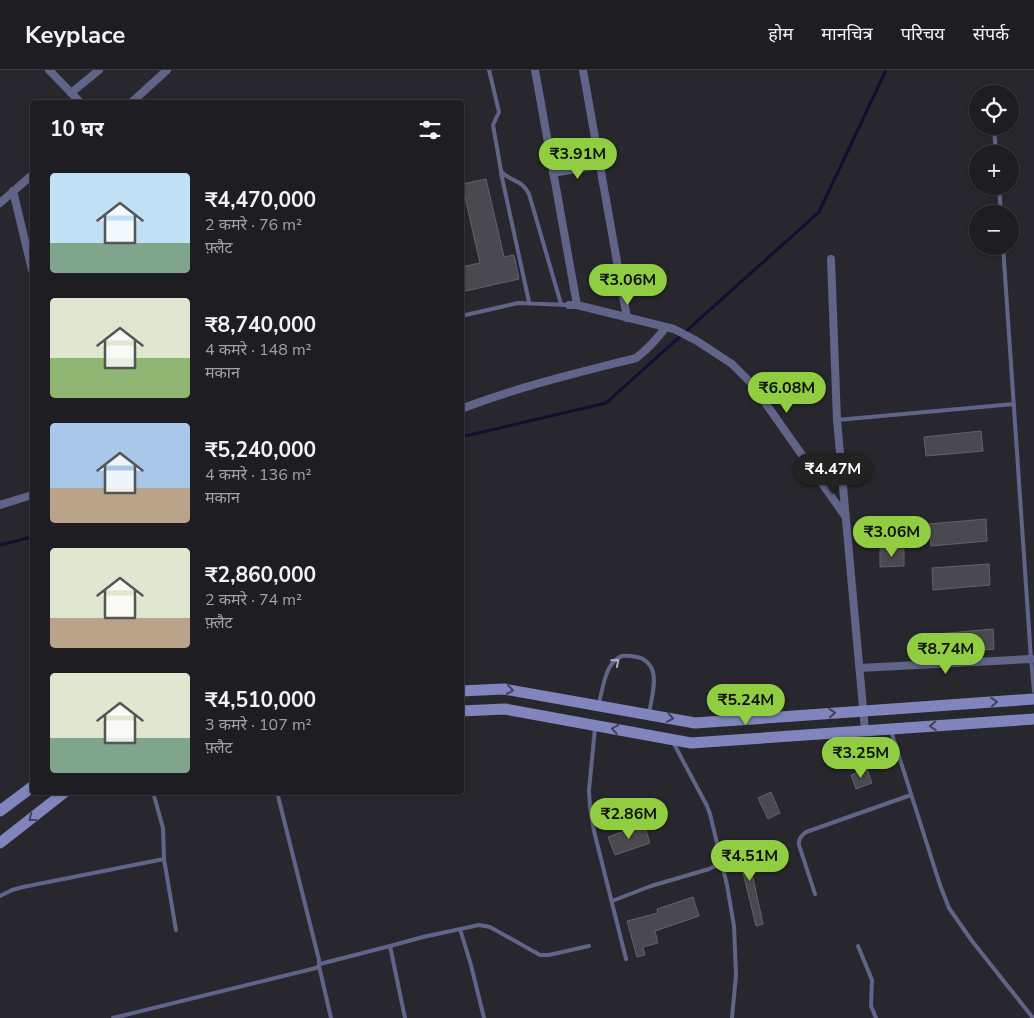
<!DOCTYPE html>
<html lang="hi">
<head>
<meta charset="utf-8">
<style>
  :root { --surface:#1d1d22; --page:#2a2a2f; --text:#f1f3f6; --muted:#a0a2a5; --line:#3b3b40; --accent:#90cd40 }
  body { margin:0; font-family:"Nunito Sans","Noto Sans Devanagari",sans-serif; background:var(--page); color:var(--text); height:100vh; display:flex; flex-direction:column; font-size:19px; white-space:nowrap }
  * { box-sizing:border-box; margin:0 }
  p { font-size:16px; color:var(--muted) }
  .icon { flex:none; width:28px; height:28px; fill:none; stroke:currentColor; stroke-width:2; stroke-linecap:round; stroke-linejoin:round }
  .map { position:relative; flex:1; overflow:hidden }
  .side { position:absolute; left:30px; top:30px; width:434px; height:695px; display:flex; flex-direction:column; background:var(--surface); border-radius:5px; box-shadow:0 1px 4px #0004,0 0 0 1px var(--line) }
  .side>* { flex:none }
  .controls { position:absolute; left:969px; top:15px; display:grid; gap:10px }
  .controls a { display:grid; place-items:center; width:50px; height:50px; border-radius:50%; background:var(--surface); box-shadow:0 1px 4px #0004,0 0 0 1px var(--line); font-size:25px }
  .price { position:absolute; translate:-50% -42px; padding:0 11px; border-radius:18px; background:var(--accent); color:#111; font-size:16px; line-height:32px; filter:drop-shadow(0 1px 2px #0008) }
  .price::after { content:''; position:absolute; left:50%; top:30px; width:15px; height:11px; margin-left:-8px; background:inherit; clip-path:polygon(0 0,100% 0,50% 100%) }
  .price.on { background:#222; color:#fff }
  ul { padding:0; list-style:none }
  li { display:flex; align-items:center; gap:15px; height:125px; padding:0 20px }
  li span { display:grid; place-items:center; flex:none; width:140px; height:100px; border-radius:5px; color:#555 }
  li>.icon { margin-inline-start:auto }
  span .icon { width:60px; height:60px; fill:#fffc; stroke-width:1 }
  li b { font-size:21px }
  h2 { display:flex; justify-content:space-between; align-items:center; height:60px; padding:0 20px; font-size:21px }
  header { display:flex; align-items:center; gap:30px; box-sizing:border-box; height:70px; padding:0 25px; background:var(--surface); border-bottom:1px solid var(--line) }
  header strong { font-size:24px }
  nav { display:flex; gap:28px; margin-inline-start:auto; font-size:18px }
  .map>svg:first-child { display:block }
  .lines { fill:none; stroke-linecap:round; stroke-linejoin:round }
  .stream { stroke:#100f32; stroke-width:3 }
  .building { fill:#49494f; stroke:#626369 }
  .lane { stroke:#606488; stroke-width:4 }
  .street { stroke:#606488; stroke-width:8 }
  .secondary { stroke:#8085be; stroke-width:11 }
  .oneway { stroke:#afb1c1 }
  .oneway2 { stroke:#424358 }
</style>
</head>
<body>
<header>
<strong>Keyplace</strong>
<nav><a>होम</a><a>मानचित्र</a><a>परिचय</a><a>संपर्क</a></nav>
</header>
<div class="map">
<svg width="1034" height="948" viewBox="0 0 1034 948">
  <rect width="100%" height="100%" fill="#27272d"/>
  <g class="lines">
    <!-- stream -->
    <path class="stream" d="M461,367l145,-34 213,-191 67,-142
      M0,475l32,-8"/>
  </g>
  <!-- building -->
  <path class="building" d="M486,109l18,78 10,-2 5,24 -58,13v-25l19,-4 -18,-79z
    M981,361l2,20 -57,5 -2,-19z
    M986,449l1,22 -56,5 -2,-22z
    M880,479h24v17l-24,1z
    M989,494l1,21 -57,5 -1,-22z
    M993,559l1,20 -55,4 -2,-19z
    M867,699l5,14 -16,6 -5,-14z
    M771,722l9,21 -12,6 -10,-21z
    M644,754l6,19 -35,12 -7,-18z
    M746,776v3l5,-1 3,15 -4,1 13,60 -7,2 -19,-78z
    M693,827l6,19 -44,15 3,12 -15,4 2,8 -8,2 -10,-36 31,-8 -1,-4z"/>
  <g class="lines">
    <!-- lane -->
    <path class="lane" d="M489,0l10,42 -6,13 8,46c10,12 20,7 28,23l32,110
      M994,56l2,28
      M501,103l28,129
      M999,116l2,28
      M1003,176l28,413 3,32
      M461,246l57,-13 51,2
      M837,350l177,-16
      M599,633c4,-14 6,-41 23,-47 5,-1 10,0 15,1 7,1 14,7 16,15 3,13 -2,28 -4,42
      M595,658l-6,62 1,18 4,23 32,128
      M891,661l49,154 9,23 23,33 61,77
      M673,672l34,64 3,8 17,71 7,41 2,49 -4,43
      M153,722l10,36 1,31 12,71
      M815,824l-16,-49c-1,-6 2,-9 7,-13l105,-37
      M0,826l12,-6 11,-3 141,-28
      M612,831l39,-15 58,-17 12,-6
      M460,859l11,36 13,53
      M390,876l15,72
      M858,876l14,34 -1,26 5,12
      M320,894l70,-18 33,-9 56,-12 11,2 50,28h9l40,-9
      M319,896l12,52
      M113,948l203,-50 3,-2v-6l-42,-168"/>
    <!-- street -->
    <path class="street" d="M49,0l31,32
      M535,0l42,235
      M583,0l44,248
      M71,23l28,-23
      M132,32l35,-32
      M553,103l47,-8
      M13,121l19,79
      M0,133l32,-28
      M831,189l6,161 28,310
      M569,235h8l97,24 23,12 35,23 20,20 93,132
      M461,339c57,-22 116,-36 175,-51 12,-9 21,-19 30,-31
      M0,435l32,-10
      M860,598l171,-9"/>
    <!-- secondary -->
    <path class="secondary" d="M461,621l43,-2 191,34 339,-24
      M461,641l44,-2 186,34 343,-24
      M0,741l32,-24
      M0,773l65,-51"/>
  </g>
  <!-- one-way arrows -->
  <defs><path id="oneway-chevron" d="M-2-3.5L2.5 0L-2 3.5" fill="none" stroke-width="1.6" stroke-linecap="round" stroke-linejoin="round" transform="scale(1.25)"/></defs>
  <use class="oneway" href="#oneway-chevron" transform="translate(616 592) rotate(-40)"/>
  <g class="oneway2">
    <use href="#oneway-chevron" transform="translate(510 620) rotate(8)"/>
    <use href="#oneway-chevron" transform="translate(994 632) rotate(-4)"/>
    <use href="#oneway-chevron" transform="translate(832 643) rotate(-4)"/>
    <use href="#oneway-chevron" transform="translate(670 648) rotate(10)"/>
    <use href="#oneway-chevron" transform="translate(933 656) rotate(176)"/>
    <use href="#oneway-chevron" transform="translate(615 659) rotate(-170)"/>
    <use href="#oneway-chevron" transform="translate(32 748) rotate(142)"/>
  </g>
</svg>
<div class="controls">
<a><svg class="icon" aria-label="locate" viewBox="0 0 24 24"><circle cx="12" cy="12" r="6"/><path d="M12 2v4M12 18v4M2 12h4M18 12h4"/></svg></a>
<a>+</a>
<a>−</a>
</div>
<b class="price" style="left:578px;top:110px">₹3.91M</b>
<b class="price" style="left:628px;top:236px">₹3.06M</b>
<b class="price" style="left:787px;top:344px">₹6.08M</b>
<b class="price on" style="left:833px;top:425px">₹4.47M</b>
<b class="price" style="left:892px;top:488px">₹3.06M</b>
<b class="price" style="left:946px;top:605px">₹8.74M</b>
<b class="price" style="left:746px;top:656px">₹5.24M</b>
<b class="price" style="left:861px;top:709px">₹3.25M</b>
<b class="price" style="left:629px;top:770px">₹2.86M</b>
<b class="price" style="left:750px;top:812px">₹4.51M</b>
<section class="side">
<h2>10 घर<svg class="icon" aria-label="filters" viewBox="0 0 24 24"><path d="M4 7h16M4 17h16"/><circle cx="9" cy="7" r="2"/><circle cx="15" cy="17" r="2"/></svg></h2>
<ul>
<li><span style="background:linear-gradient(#bfe0f5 70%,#7fa58c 0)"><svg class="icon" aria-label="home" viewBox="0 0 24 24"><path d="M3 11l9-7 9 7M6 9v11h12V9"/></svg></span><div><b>₹4,470,000</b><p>2 कमरे · 76 m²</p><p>फ़्लैट</p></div></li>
<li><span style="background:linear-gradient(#dfe7d0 60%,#8fb573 0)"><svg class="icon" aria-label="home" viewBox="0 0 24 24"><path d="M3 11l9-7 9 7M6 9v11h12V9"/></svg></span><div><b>₹8,740,000</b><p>4 कमरे · 148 m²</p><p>मकान</p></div></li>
<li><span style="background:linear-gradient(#a9c7e8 65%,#b9a48a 0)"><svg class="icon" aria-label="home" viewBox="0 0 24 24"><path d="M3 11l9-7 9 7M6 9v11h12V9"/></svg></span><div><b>₹5,240,000</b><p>4 कमरे · 136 m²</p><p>मकान</p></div></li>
<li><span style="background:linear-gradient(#dfe7d0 70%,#b9a48a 0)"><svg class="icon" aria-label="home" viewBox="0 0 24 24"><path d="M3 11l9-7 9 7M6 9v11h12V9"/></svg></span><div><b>₹2,860,000</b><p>2 कमरे · 74 m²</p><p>फ़्लैट</p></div></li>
<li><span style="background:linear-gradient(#dfe7d0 65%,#7fa58c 0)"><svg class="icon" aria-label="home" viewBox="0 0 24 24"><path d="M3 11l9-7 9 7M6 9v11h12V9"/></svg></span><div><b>₹4,510,000</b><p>3 कमरे · 107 m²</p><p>फ़्लैट</p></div></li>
</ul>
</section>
</div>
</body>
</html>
